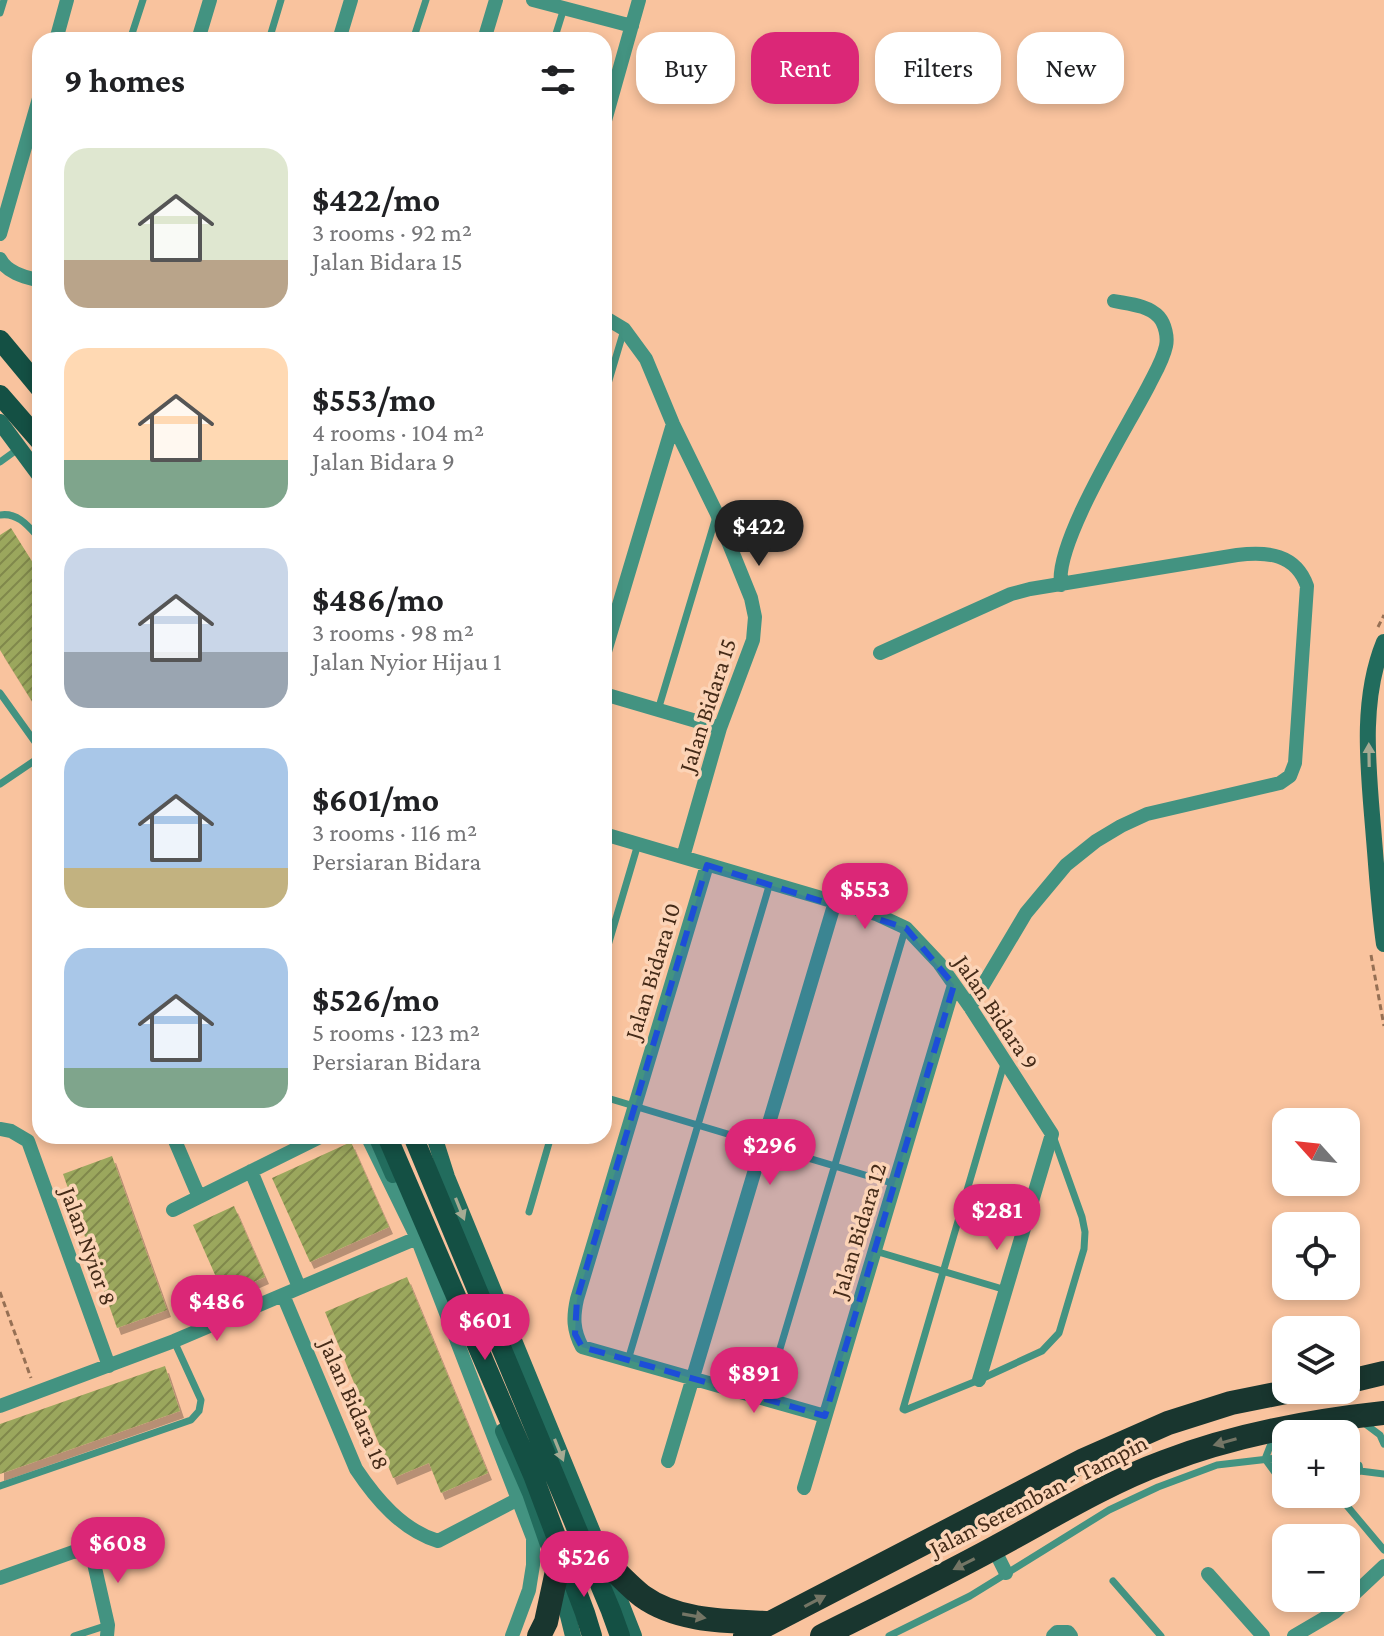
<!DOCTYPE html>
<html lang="en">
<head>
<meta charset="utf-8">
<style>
  :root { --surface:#fff; --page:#f6f6f6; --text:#202124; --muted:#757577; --accent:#db2777 }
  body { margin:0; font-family:"Crimson Pro",serif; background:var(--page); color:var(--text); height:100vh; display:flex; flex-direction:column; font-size:30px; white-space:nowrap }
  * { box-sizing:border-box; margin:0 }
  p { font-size:26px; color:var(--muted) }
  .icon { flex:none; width:44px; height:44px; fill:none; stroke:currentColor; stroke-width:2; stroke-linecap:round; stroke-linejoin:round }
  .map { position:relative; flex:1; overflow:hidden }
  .drawer { position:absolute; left:32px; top:32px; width:580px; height:1112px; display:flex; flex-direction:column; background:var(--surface); border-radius:24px; box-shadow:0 4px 12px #0003 }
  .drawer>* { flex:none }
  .banner { position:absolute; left:636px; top:32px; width:628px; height:72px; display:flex; gap:16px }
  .needle { width:52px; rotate:297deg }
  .controls { position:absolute; left:1272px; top:1108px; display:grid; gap:16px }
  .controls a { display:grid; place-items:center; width:88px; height:88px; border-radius:16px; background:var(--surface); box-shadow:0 4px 12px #0003; font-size:40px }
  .price { position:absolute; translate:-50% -68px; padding:0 18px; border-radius:28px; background:var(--accent); color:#fff; font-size:26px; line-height:52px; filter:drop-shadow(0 2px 4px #0008) }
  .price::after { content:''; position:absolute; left:50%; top:48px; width:24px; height:18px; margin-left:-12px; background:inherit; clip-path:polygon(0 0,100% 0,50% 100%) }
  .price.selected { background:#222; color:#fff }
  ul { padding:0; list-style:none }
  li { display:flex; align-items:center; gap:24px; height:200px; padding:0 32px }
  li span { display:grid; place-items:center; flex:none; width:224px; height:160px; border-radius:24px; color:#555 }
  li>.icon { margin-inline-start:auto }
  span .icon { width:96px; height:96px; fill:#fffc; stroke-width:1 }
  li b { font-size:34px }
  h2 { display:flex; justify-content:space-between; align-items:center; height:96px; padding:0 32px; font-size:34px }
  .tag { padding:0 28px; border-radius:24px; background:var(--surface); box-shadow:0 4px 12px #0003; font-size:28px; line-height:72px }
  .tag.selected { background:var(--accent); color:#fff }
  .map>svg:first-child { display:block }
  .building { fill:url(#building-hatch); filter:url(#shadow) }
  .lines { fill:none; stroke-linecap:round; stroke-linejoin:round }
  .path { stroke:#967054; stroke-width:3; stroke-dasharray:6 4; stroke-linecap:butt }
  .lane { stroke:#439381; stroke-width:7 }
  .street { stroke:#439381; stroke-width:14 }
  .secondary { stroke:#226c5d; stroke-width:16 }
  .primary { stroke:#145044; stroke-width:20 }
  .highway { stroke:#19362f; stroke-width:24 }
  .oneway { fill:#a5aa93 }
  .oneway2 { fill:#747565 }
  .marked { fill:#1d4ed8; fill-opacity:0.2; stroke:#1d4ed8; stroke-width:6; stroke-dasharray:16 10; stroke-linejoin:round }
  .labels { text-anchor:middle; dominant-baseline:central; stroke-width:7; stroke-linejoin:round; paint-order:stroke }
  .street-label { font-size:24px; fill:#452b18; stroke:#fcd4b7 }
</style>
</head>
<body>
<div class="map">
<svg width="1384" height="1636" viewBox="0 0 1384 1636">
  <defs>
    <pattern id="building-hatch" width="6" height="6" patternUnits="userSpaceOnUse" patternTransform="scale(2)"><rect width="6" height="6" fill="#9ba75d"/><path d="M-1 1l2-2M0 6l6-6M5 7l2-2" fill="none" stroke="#80884c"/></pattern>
    <filter id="shadow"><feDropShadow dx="4" dy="7" stdDeviation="0" flood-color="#0004"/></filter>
  </defs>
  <rect width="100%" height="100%" fill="#f9c39e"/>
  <!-- building -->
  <path class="building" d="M11,528l29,46v140l-40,-64v-115z
    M351,1142l38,85 -79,35 -38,-84z
    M112,1156l55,154 -50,18 -54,-154z
    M234,1206l31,71 -41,18 -31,-70z
    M407,1277l81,196 -47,20 -12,-30 -36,15 -68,-166z
    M165,1366l15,45 -180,63v-50z"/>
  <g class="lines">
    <!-- path -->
    <path class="path" d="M1378,627l6,-12
      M1371,955l13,71
      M0,1292l31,86"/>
    <!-- lane -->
    <path class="lane" d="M0,13l4,-13
      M130,40l13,-40
      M269,40l12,-40
      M413,40l13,-40
      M554,40l10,-32
      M604,397l20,-67
      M0,462l18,-13
      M0,515c18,-3 29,12 40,24
      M0,693l40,56
      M658,710l58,-193
      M0,784l40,-27
      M604,959l34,-115
      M1004,1064l-101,345 2,1 74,-30 63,-29 17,-18 25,-84 1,-17 -3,-15 -29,-81
      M604,1097l291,87
      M529,1212l22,-76
      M875,1251l131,39
      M628,1360l142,-477
      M765,1399l140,-469
      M1364,1423l16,12 4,9
      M1274,1436l-9,23 16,22 5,2
      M1346,1461l13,4 1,6
      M1346,1478l14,-7 24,3
      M0,1486l191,-66 8,-9 2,-11 -27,-59
      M1337,1494l47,56
      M1113,1581l48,55
      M74,1636l34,-11
      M889,1636l81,-40 139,-86 49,-23 59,-22 69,-8"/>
    <!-- street -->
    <path class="street" d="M533,0l99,26
      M56,40l11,-40
      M198,40l12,-40
      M339,40l12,-40
      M484,40l12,-40
      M604,124l35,-124
      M0,234l40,-139
      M0,259c7,14 25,18 40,22
      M604,317l20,12 22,30 27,65 44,90 34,84 4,19 -2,23 -33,88 -37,129
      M1061,585c-7,-42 66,-157 88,-200 6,-12 14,-25 17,-39 2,-9 -1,-22 -7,-29 -11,-12 -30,-13 -45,-16
      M880,653l131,-59 19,-5 207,-34c30,-4 59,-1 70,31l-12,177 -5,13 -10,7 -133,31 -26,12 -25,15 -30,24 -40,48 -56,94
      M604,655l69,-231
      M604,694l116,34
      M604,834l272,80 30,14 33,35 31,44 82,127 -73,246
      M707,865l-130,434c-4,18 -4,31 5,48l243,69
      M0,1129l11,2 17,10 81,225
      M173,1136l26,61
      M367,1136l50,102 116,300v27l-4,25 -17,46
      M251,1171l48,116
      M173,1210l149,-74
      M283,1295l73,174c20,30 46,61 82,72l88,-46
      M0,1406l174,-65 243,-103
      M668,1461l167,-559
      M804,1488l150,-503
      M994,1549l12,24
      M1208,1574l55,62
      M0,1578l73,-26 12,-2 8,9 15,66 -1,11
      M1053,1636l4,-4h11l3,4
      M1294,1636l41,-24 49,-46"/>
    <!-- secondary -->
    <path class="secondary" d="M0,422l40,54
      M1384,642c-25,61 -15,132 -10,197 3,35 5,70 10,105
      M376,1136l17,39
      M434,1136l13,41 158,385 29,74
      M503,1431l27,62 27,78 16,65"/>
    <!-- primary -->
    <path class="primary" d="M0,340l40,48
      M0,395l40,46
      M387,1136l146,339 52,138 7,23
      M413,1136l198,475 9,25"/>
    <!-- highway -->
    <path class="highway" d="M1346,1382l38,-9
      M605,1562c13,11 24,24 37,34 36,26 85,25 127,27
      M539,1636l7,-14 11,-51
      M745,1636l339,-176 84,-37 63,-20 65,-13
      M822,1636c58,-29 117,-58 174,-89 54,-29 111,-64 168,-85 70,-27 146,-41 220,-49"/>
  </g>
  <!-- one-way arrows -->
  <defs><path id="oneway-solid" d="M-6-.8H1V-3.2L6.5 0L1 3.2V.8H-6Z" transform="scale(2)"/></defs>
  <g class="oneway">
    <use href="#oneway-solid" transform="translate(1369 755) rotate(-91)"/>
    <use href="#oneway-solid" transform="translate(460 1209) rotate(68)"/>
    <use href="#oneway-solid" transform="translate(559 1450) rotate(68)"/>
  </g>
  <g class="oneway2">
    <use href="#oneway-solid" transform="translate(1225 1442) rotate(164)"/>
    <use href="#oneway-solid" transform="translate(964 1564) rotate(153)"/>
    <use href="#oneway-solid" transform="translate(815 1601) rotate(-28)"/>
    <use href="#oneway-solid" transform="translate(694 1616) rotate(10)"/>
  </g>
  <!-- marked area -->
  <path class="marked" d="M707,865l199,63 48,57 -129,431 -243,-69 -7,-13 2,-35z"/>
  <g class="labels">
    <!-- street labels -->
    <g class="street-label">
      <text transform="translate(707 705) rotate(-72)">Jalan Bidara 15</text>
      <text transform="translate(652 971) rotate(-73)">Jalan Bidara 10</text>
      <text transform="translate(997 1012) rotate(56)">Jalan Bidara 9</text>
      <text transform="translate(858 1230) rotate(-73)">Jalan Bidara 12</text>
      <text transform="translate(89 1246) rotate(70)">Jalan Nyior 8</text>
      <text transform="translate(355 1404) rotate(66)">Jalan Bidara 18</text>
      <text transform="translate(1038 1495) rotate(-27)">Jalan Seremban - Tampin</text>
    </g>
  </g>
</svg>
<div class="controls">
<a><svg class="needle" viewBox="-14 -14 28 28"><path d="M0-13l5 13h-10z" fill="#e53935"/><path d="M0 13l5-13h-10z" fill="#757577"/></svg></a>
<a><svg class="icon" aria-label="locate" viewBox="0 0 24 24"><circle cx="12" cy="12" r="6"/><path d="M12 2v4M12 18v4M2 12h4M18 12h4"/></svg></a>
<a><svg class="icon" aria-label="layers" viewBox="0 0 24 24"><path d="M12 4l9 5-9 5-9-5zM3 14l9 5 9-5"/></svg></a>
<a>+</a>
<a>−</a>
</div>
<b class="price selected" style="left:759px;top:568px">$422</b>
<b class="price" style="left:865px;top:931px">$553</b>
<b class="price" style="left:770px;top:1187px">$296</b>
<b class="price" style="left:997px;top:1252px">$281</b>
<b class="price" style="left:217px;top:1343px">$486</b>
<b class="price" style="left:485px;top:1362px">$601</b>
<b class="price" style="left:754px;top:1415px">$891</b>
<b class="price" style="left:118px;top:1585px">$608</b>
<b class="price" style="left:584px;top:1599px">$526</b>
<div class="banner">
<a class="tag">Buy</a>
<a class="tag selected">Rent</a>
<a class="tag">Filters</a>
<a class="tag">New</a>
</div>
<section class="drawer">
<h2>9 homes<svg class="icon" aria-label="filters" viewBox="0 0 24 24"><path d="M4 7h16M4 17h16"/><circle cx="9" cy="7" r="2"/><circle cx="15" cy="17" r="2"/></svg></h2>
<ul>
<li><span style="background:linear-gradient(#dfe7d0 70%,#b9a48a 0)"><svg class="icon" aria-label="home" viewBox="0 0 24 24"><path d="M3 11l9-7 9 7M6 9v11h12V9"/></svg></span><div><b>$422/mo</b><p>3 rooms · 92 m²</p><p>Jalan Bidara 15</p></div></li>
<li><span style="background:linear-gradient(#ffd9b3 70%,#7fa58c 0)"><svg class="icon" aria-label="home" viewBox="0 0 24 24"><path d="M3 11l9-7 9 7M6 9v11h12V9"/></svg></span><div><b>$553/mo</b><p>4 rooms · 104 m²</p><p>Jalan Bidara 9</p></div></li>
<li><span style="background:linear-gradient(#c9d6e8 65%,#9aa5b1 0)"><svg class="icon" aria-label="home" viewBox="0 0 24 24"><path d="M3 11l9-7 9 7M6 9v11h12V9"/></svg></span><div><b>$486/mo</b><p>3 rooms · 98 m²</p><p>Jalan Nyior Hijau 1</p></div></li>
<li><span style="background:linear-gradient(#a9c7e8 75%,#c2b280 0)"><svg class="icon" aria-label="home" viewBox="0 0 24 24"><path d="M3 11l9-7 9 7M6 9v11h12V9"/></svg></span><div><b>$601/mo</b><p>3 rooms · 116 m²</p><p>Persiaran Bidara</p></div></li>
<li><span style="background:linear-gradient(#a9c7e8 75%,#7fa58c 0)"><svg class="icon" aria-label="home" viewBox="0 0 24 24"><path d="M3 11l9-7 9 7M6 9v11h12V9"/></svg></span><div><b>$526/mo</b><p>5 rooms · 123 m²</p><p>Persiaran Bidara</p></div></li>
</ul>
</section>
</div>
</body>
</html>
